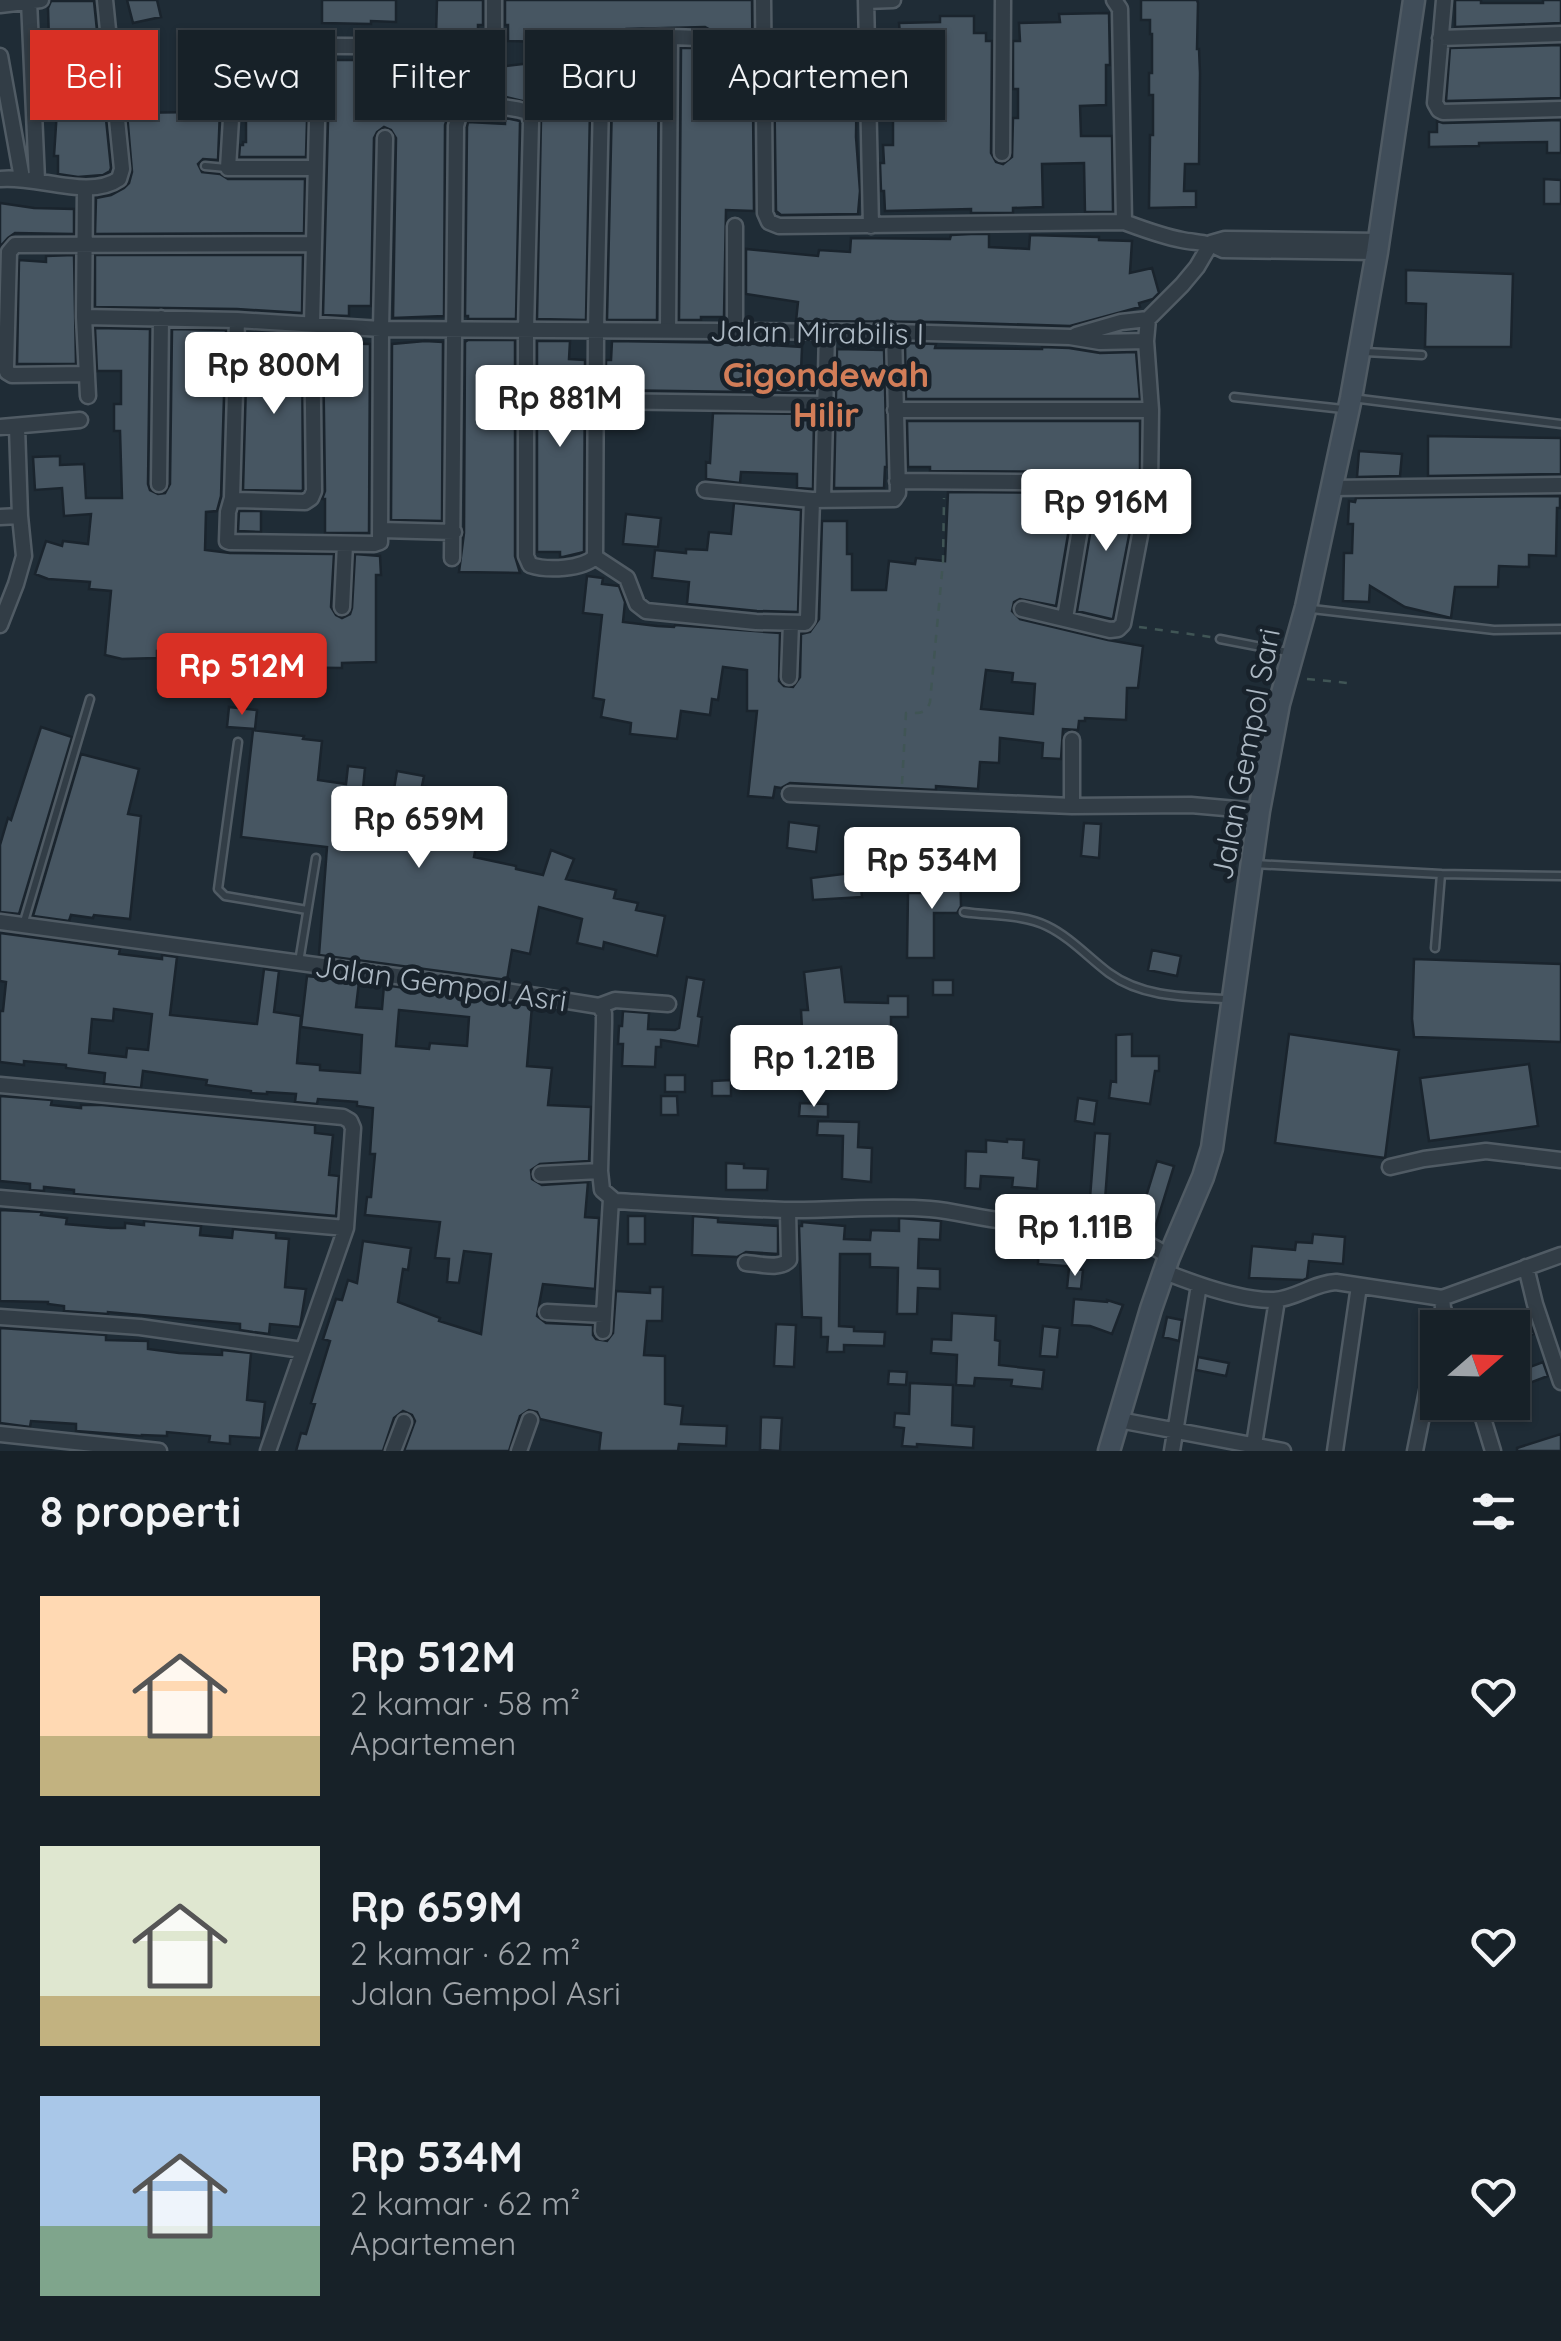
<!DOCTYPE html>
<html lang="id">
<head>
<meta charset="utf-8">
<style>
  :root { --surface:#172128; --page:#242e34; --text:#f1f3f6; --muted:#9ea3a8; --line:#363e45; --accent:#d93025 }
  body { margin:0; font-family:Quicksand,sans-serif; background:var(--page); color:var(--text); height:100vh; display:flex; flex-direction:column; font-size:38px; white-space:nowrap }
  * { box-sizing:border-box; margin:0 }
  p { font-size:32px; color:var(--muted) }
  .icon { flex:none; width:55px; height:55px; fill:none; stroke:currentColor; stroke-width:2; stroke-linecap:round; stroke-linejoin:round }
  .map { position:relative; height:1451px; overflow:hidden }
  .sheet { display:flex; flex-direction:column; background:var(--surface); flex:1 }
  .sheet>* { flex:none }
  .top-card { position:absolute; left:30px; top:30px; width:1000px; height:90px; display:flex; gap:20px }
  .needle { width:65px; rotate:70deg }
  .tools { position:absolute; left:1420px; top:1310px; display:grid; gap:20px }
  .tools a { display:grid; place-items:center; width:110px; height:110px; border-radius:0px; background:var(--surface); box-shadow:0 2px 8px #0004,0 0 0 2px var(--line); font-size:50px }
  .price { position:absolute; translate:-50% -85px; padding:0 22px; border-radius:10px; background:#fff; color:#222; font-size:32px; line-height:65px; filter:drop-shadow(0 2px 5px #0008) }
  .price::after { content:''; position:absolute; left:50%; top:60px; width:30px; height:22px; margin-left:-15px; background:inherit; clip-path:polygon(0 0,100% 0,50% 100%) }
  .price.active { background:var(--accent); color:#fff }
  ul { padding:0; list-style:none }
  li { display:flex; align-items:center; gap:30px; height:250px; padding:0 40px }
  li span { display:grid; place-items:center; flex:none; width:280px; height:200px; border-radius:0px; color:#555 }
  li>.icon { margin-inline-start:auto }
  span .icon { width:120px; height:120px; fill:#fffc; stroke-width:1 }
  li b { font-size:42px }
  h2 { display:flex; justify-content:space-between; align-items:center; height:120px; padding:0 40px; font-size:42px }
  .chip { padding:0 35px; border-radius:0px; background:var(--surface); box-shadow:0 2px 8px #0004,0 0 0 2px var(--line); font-size:35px; line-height:90px }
  .chip.active { background:var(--accent); color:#fff }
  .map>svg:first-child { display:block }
  .building { fill:#475662; stroke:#1a242d; stroke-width:2.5; fill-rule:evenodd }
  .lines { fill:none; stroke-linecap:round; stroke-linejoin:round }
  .lane-casing { stroke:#505b64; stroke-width:11 }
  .street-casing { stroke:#505b64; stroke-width:19 }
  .secondary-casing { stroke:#505b64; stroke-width:25 }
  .path { stroke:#405555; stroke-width:2.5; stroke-dasharray:8 8; stroke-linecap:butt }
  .lane { stroke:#323d46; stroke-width:6 }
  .street { stroke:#323d46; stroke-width:14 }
  .secondary { stroke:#404d59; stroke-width:20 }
  .labels { text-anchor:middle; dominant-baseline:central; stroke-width:9; stroke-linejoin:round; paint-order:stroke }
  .street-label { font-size:30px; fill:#acb8c3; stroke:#18222b }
  .quarter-label { font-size:35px; font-weight:bold; fill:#d27d58; stroke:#18222b }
</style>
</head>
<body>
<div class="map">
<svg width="1561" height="1451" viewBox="0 0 1561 1451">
  <rect width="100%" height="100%" fill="#1f2c36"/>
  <!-- building -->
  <path class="building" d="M127,0h30l4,17 -28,6z
    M322,0h74v22l-25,-1v3l-49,-1z
    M437,0h46v25h-5v9l-42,2z
    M505,0h247l2,211 -28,-1 -2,107h-23v3h-22l2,-272h28l5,-5v-11l-9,-5 -79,2 -26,8 -7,13 -1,-7 -84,-2v-16h-3z
    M1141,0h56l1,3 -1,46h2l1,24 -1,91h-14l-1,27h12v16l-47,1 1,-73h3v-40h-4v-22h3v-39h-2v-14h-9z
    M1455,0h26v3h62v-3h18v23l-106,4z
    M51,1h43l17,167 -1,3 -7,4 -25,2 -20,-3v-18h-4l3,-46h-3l-3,-69h-2l-1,-33z
    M1109,13l1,52h-4v40l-26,1 1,30h31l1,76h-28l-1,-49 -42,1 1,43 -30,1v5h-42v-4l-86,2 -1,-20h-3l-1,-28h4l-1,-18h10v-29l-9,1 -1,-15h5l-3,-68h15l-1,-11 41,-1v-6h34v17h12v8h6l-1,112 5,9 7,2 9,-7 1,-39h5v-29h-5v-48h7l-1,-18 41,-1 -1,-8z
    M1561,45v53l-115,3 4,-53z
    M659,48l-2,272h-50l6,-263 1,-3 15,-4z
    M591,56l-5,264 -49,-1 4,-199 -6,-16 -33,-8 -4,-29z
    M361,57h74v20l34,1 -1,21 -17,9 -6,17 -1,191 -51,2 3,-180 -5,-8 -7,-3 -7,5 -3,6 -3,168h-22v10l-26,-1 5,-193 -2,-6 -8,-4 -7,1 -4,8 -1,36h-67l1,-12h3v-3h3v-32h-26l-2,50 -15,-1 -5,5 4,8 18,2 8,5h77l-1,54 -209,1 1,-36 15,-3 13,-7 5,-5 3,-11 -5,-59 67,-1v-51l78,3 1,-2 35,1v-3h53z
    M806,67l51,1 -1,69 4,54 -2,23 -77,1 -5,-4 -2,-142h32z
    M505,118l15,3v2l-4,196h-48v-3h-3l2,-189 1,-5 37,2z
    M1561,120v33h-14v-11l-68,1v3l-50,1v-15h8v-11l6,2z
    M1544,179l17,1v24h-17z
    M0,203l34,5 40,1v25l-59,-1 -7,5 -8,9z
    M971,234h18v13l40,2 1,-14 69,2v3l33,1 -2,32 22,-5 7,25 -6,6 -14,4 1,4 -70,19 -131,-4 -143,-1 2,-19 -52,-8v-45l72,7 1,-6 31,2 1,-14 99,1 1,-4z
    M74,255l2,109h-59l2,-104 27,2v-6z
    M95,255h208l-1,58 -65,-4 -142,-2z
    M1406,270l107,4 -2,73h-86l1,-43 -20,-1z
    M95,328l55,1 -2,155 2,6 8,4 7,-1 5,-9 2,-155 54,1 -5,166 -4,15 -11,1 -1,38 25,3 104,1 -3,53 5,8 6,3 8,-4 2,-6 3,-54 25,2 1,19h-5v87l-34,1v5l-78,-1v-5h-19v-10l-26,2 -38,-9v4l-24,2v7l-35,1 -17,-4 6,-64 -22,-2 1,-7 -42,-3 -13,-5 11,-33 16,5 1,-5 25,3 3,-30 -27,2 -2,-28 -27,2 -2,-33 27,-1v9l24,-1 2,34h36l-2,-67h-6v-27h7v-33h-24z
    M284,334l18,1 1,154 -1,2 -59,-1 4,-143 38,-3z
    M468,340h47v216l5,17 -61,-1 5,-39 1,-191z
    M425,341l18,1 -1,179 -51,-1 1,-176z
    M537,341h33l-1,18 16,1 -1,192 -21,5h-3v-5h-23z
    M612,341l129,2 61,4 -1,25h14v21l-209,-3v-30h5z
    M323,343l47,1 -1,189h-44v-34h-3l3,-8z
    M905,343l31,1 -1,4 107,1v-2l27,1 31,5 36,-1 4,47h-234z
    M837,349l47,1 3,117h-2l-1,21h-50z
    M713,413l101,1 -1,75 -16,-1v-14l-56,-2 -1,11 -34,-4v-17l4,1z
    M907,421h233v51l-210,-1v-4h-22z
    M1428,436l133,2v36l-133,2z
    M1359,451l43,3 -2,22 -43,1z
    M948,492l127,1 -19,113 -36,-7 -6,3 -2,9 8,8 88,21 35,6 -5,42h-11l-1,32 -41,-2v3h-6l-1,9 -15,-1 -2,30 -19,-1 1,-15 -43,-5 -1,25 -19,-1 -2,27 -42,-3v4l-146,-7 -9,5 -6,-1 -2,11 -25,-2 9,-85h-10v-41l-24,-3 -5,33 -6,-1 -2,16 -29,-4 -4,28 -47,-5 1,-11 -30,-6 3,-17 -11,-2 9,-83 -19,-2 4,-37 16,2 -1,6 17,2 6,16 -2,20 34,4 17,1 1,-2 105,8 -1,48 5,5 9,1 7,-10 1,-43 9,-2 9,-13 3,-98h25v33h5v36h34l3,-29 26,3 1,-6 29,3zM986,670l27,3 -1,9 23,2 -2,30 -52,-5z
    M1097,493l40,1 -24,125h-2l-34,-8z
    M1560,496v12h-3l-1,48 -27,-1v12l-30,-1 -1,21h-43l-4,31 -46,-11 -35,-21 -1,16 -26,-1 1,-48h8l1,-29h-5l1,-23 6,1 1,-4z
    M734,503l67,7 -3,102 -41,-1 -70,-7 2,-22 -37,-4 3,-28 31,3v-4l21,1 2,-18 22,2z
    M239,511h22v21l-23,-1z
    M626,514l35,4 -3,29 -35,-3z
    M229,707l28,3 -2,19 -28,-2z
    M41,727l31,10 -53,177 -19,-2v-67l8,-27 3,2z
    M253,730l51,6 -1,3 19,2 -4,39 28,4 2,-18 17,2 -4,41 25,5 5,-26 3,1 3,-18 27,5 -2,10 57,13 -8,41 6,1 -3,16 42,9v3l27,6 8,-25 23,9 -8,20 50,11 -2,8 24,5 -2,7 29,6 -8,40 -53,-14 -1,7 -26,-6 5,-24 -43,-12 -9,47 -18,-4 -5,30 -188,-25 8,-108 -86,-10z
    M81,754l58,15 -11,45 13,2 -11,103 -36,-4 -1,3 -22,-3 -2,6 -36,-5z
    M789,822l30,4 -3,26 -29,-4z
    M1084,823l17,1 -2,34 -18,-2z
    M940,865h20l1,41 -4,7h-23v45h-27l1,-65h28v-3h5z
    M859,872l3,25 -49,3 -2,-22z
    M0,933l120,16 -1,5 43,5v-4l15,2 -7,58 87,9 7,-55 15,2 -5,41 27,4 -4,47 23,2v5l40,3 2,-38 -61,-8 6,-51 52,6 -3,25 26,2 2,-24 148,21 -5,60 25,2 -4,37 43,2 -2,54 -49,3 -9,6 1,9 10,6 46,-3 -3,35 14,1 -4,71 -52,-5 -6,32 9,7 47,2v10l3,4 11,2 6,-8 3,-42 34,2v-6h13l-1,34h-15l-3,34 21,1v48l18,2 -2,18 46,2 -1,20 -47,-2 -1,7h-79l2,-18 -61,-14 -3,-7 -8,-2 -9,6 -11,35h-105l11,-30 -3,-6 -9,-4 -9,7 -11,33h-87l5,-18 5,1 9,-30 -4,-1 19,-62 -7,-2 13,-40 6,1 6,-20 9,3 6,-42 48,7 -3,22 -5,-1 -5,33 42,16 -1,3 42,13 10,-80 -27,-3 -5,32 -12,-1 2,-23 -14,-1 5,-36 -75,-7 2,-18h4l4,-43h-5l3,-46 -16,-2v-4l-39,-3 -1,5 -22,-2 1,-8 -29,-2v2l-16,-1v-2l-45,-6 1,-5 -64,-9 -2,17 -37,-4 1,-11 -39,-5v-3l-42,-4v4l-24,-3v-51h3l3,-29 -6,-1zM114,1009l38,5 -4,36 -21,-2 -1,9 -37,-4 3,-34 21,2zM399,1010l70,7 -2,29 -37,-3 -1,6 -33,-3z
    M1152,950l29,6 -4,20 -29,-6z
    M1414,959l147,5v78l-147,-5 -2,-18z
    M841,967l4,35 43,1v-7h20v21h-17v13h-19v-3l-70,2 -1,-19h7l-4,-38z
    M687,977l17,3 -6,36 4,1 -4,29 -37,-6v7h-5l-1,20 -33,-1 1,-22h-5l1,-18h3l1,-15 26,2 -1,16 27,1 4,-2z
    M933,980h20v15h-20z
    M1132,1034v22h27v15h-4l-5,33 -41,-6 2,-17 5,1v-47z
    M1289,1034l110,16 -14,108 -110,-15z
    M1529,1064l9,62 -109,15 -9,-63z
    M665,1075h20v17h-20z
    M731,1080v16h-19v-15z
    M0,1096l52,4 -1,5 30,3v-3h21l213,20v8l18,2 -4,40 10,1 -3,40 -262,-22v-4l-30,-3v4l-14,-1v-6l-30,-3z
    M661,1096h16l1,19h-17z
    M1078,1098l19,3 -3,23 -19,-3z
    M800,1103l28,1v13l-29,-1z
    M818,1121l41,1 -1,25 14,1 -1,34 -29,-3 1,-43 -26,-1z
    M1095,1133l15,1 -5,66 -15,-2z
    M1007,1139l17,1 -1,18 16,2 -2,29 -25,-2 1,-9 -32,-2 -1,13 -15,-1 1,-37 20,1v-12l21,2z
    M1157,1161l17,5 -20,65 -17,-5z
    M726,1163l18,1v4l24,1 -1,21h-41z
    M1082,1199l20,2 -2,15 -19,-1z
    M0,1210l42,2 -1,3 26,3 -1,6 45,4h14v-5l19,2v-4l57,5 -1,9 32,3 1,-9 43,4v5l13,1 -4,48 21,2 -6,38 -30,-3 -1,10 -16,-2 -13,-2v-6l-132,-12v2l-44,-3v-5l-16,-2v-2l-48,-1z
    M628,1216h17v28h-17z
    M693,1216l25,2v4l60,4v28l-32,-2 -9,5 -45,-2z
    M899,1218l42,3 -1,19 -21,-1 -1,29 22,1v20l-22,-1 -1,26h-20l1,-46 -28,-1v-13h-30l-1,72 15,1v4l31,1 -1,14 -40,-1v7h-17l1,-15h-7v-19l-19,-1 -3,-91h3v-4l43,4 -1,13 26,1 1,-10 28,1z
    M1313,1234l32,3 -2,27 -34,-3 -2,17 -4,2 -54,-2 3,-32 43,4 1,-8 16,1z
    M1039,1244l40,3 -1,20 -40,-3z
    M1069,1268l14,2 -2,19 -14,-1z
    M1074,1299l33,3v-2l16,5 -11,29 -22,-8 -18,-1z
    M952,1313l44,3 -1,24 5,1 -1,24 45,5 -2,19 -31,-3 1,-6 -37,-2 -1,8 -18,-1 1,-30 -26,-2 1,-14 19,1z
    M1167,1317l15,3 -3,21 -16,-4z
    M1528,1317l6,17 -18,6 -6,-17z
    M776,1324l20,1 -2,42 -20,-1z
    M1043,1326l17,2 -3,29 -17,-1z
    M0,1328l106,7v5l42,1v8l31,4 43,2v-5l29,3 -4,47 18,2 -4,36 -31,-2v8l-21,-2 1,-6 -43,-4v4l-25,-1v1l-66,-5v-7l-45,-3 -1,6 -30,-4z
    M1198,1357l31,6 -3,13 -30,-6z
    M1543,1362l5,14 -21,8 -5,-14z
    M889,1371l18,1 -1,13 -18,-1z
    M910,1383l43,2 -1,40 22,2 -1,21 -56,-4v3l-15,-1 2,-18 -10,-1 1,-14 14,1z
    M761,1417l21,1 -2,33 -20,-1z
    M1561,1434v17h-44v-3z"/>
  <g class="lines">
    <!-- lane casing -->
    <g class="lane-casing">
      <path id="lane" d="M205,166l21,2
        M1365,352l57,3
        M1234,397l109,12
        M1352,398l209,26
        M1312,609l182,21 67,-1
        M1220,639l67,13
        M238,742l-20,147 7,7 82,14
        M1254,864l187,10 120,2
        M964,912c26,4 59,2 83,14 23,11 42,32 62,47 34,25 79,24 119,26
        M23,925l67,-226
        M1435,948l6,-74
        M299,962l17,-104"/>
    </g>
    <!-- street casing -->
    <g class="street-casing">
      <path id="street" d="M763,0l2,213 4,9 10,4 345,-4
        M866,0l5,226
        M1114,0l6,9 4,213c19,7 37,14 58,18 15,3 27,2 41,10l154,2
        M1444,0l-9,103 4,7 4,2 118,-3
        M29,1l8,179
        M866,1l27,-1
        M0,5l41,-5
        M1440,38l121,-4
        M216,45l255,2 17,-4 6,-7v-36
        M763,47l104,-2
        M0,56l22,122
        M231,119l-3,49h87
        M1002,153l1,-153
        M0,179c36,-4 89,21 119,0l3,-10 -17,-169
        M85,188l-1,129 4,79
        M1211,243l14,-4 153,2
        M84,317l153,3 144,9 513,3 176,5 30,5 46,-1
        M237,320l-5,178 2,2 71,2 6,-4 3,-7 -2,-167 5,-202
        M668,331l2,-293
        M735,331v-105
        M1076,335l45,-13 27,-3 34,-34 15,-18 14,-24
        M87,374l-75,1 -5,-3 -1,-5 3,-115 6,-7 298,-1
        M597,401l228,3
        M895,410h256
        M0,427l80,-7
        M897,481l253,2
        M159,484l2,-166
        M1331,488l230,-3
        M705,490l107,10 82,-1 4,-6 -4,-161
        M232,498l-4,14 -1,29 3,1 144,2 6,-2 1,-213 4,-191
        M823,500l4,-168
        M0,517l20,-1
        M381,530l73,2
        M595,557l32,21 10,26 9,7 110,11 49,1 3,-4 4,-119
        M452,558l4,-432 3,-11c18,-12 49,-9 69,-3l3,10 -5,208v226l4,9c18,6 52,4 65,-8l1,-228 6,-274 3,-9c24,-13 72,-8 100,-8
        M342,607l3,-63
        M1022,609l88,21 8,-1 5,-5 27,-141 1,-73 -5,-69 2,-22
        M1065,618l23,-136
        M0,625l16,-41 8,-28 -4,-40 -3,-89
        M789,677l2,-54
        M1072,740v66
        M790,794l282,12 119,-1 68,6
        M0,922l506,69 93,15 5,7v10l-4,148 2,19 13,11c56,3 113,7 169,9 49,1 98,-5 146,-1 26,2 51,10 76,12 55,6 117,1 163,36
        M599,1006l16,-6 53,4
        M0,1085l343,32 7,4 3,7 -7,100 -78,223
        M1390,1167l34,-8 62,-8 75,9
        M541,1174l59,-3
        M0,1198l346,30
        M746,1263c14,1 34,7 43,-3l-1,-50
        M1526,1267l9,37 26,78
        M1165,1272c30,12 77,29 109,28 21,-1 40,-17 62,-18l106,16 119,-43
        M1442,1298l1,10 7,20
        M547,1312l57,3
        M0,1317l140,10 162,23
        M603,1331l8,-132
        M1478,1402l15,49
        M1119,1420l164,31
        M0,1434l159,17
        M393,1451l11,-29
        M519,1451l11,-31
        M1172,1451l27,-166
        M1253,1451l24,-151
        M1335,1451l24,-165
        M1415,1451l23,-115"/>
    </g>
    <!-- secondary casing -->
    <g class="secondary-casing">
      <path id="secondary" d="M1109,1451l42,-142 18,-52 34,-80 9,-29 47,-337 20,-107 27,-97 45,-209 26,-146 37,-252"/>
    </g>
    <!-- path -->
    <path class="path" d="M1139,627l72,10
      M1307,679l41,4
      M902,784l4,-71c12,0 20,2 24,-11l13,-140 1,-64"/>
    <!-- lane -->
    <use href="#lane" class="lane"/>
    <!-- street -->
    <use href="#street" class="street"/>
    <!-- secondary -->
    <use href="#secondary" class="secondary"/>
  </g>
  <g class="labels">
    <!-- street labels -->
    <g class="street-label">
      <text transform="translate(817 332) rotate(1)">Jalan Mirabilis I</text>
      <text transform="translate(1245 754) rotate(-79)">Jalan Gempol Sari</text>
      <text transform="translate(441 983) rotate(8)">Jalan Gempol Asri</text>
    </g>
    <!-- quarter labels -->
    <g class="quarter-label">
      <text x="826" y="374">Cigondewah<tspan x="826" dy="40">Hilir</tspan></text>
    </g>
  </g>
</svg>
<div class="tools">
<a><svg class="needle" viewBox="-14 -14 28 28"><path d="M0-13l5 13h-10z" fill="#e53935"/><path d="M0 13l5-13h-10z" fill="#9ea3a8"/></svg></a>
</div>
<b class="price" style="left:274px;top:417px">Rp 800M</b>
<b class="price" style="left:560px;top:450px">Rp 881M</b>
<b class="price" style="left:1106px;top:554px">Rp 916M</b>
<b class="price active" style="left:242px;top:718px">Rp 512M</b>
<b class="price" style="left:419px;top:871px">Rp 659M</b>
<b class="price" style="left:932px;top:912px">Rp 534M</b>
<b class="price" style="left:814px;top:1110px">Rp 1.21B</b>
<b class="price" style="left:1075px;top:1279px">Rp 1.11B</b>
<div class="top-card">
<a class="chip active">Beli</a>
<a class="chip">Sewa</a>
<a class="chip">Filter</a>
<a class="chip">Baru</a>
<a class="chip">Apartemen</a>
</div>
</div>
<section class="sheet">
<h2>8 properti<svg class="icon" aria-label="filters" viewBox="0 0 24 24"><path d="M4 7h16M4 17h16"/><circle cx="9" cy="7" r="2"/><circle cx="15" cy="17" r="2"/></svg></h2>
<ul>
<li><span style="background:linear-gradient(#ffd9b3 70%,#c2b280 0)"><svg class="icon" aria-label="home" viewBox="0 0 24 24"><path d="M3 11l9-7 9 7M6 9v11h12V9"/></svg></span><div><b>Rp 512M</b><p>2 kamar · 58 m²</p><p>Apartemen</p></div><svg class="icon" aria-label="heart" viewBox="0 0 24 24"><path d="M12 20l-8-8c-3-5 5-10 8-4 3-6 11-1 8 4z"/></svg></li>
<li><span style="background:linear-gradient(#dfe7d0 75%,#c2b280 0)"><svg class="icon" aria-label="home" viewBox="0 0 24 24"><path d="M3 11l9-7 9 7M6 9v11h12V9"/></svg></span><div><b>Rp 659M</b><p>2 kamar · 62 m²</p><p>Jalan Gempol Asri</p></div><svg class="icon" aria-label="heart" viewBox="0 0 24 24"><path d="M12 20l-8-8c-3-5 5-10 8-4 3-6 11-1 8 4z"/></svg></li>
<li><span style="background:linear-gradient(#a9c7e8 65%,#7fa58c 0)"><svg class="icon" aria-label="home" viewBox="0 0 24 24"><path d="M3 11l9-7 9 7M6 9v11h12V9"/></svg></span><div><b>Rp 534M</b><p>2 kamar · 62 m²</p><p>Apartemen</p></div><svg class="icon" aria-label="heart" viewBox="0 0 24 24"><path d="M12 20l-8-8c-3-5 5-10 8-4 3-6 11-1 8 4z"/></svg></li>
</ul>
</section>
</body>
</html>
